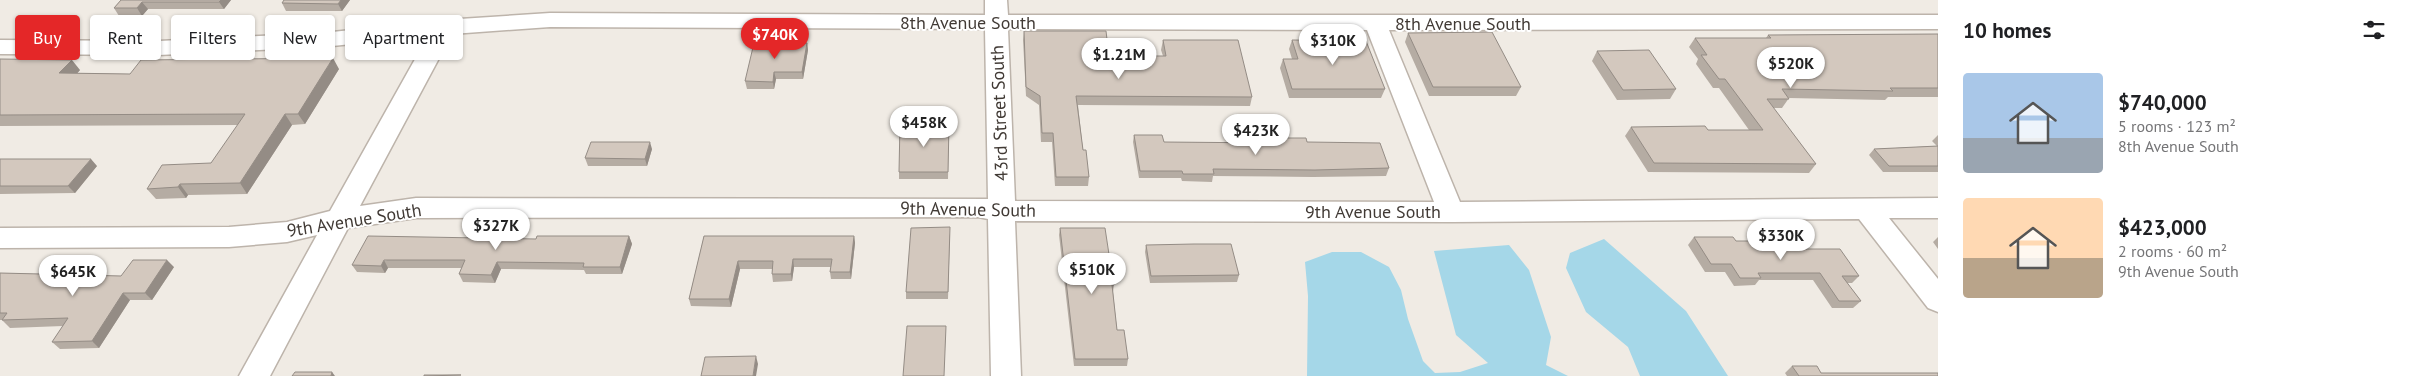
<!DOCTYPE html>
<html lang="en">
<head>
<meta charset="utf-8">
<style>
  :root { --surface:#fff; --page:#f6f6f6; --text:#202124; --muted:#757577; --accent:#e42728 }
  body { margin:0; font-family:"PT Sans",sans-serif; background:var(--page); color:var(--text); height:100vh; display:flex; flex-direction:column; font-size:19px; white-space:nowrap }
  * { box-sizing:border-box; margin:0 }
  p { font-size:16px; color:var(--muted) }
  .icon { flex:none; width:28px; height:28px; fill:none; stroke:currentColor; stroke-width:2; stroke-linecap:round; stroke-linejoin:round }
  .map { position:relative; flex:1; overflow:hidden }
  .drawer { display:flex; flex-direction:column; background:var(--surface); width:475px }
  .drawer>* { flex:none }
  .hud { position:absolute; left:15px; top:15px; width:475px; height:45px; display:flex; gap:10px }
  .price { position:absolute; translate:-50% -42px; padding:0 11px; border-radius:18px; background:#fff; color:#222; font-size:16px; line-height:32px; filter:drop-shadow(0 1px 2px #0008) }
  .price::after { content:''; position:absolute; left:50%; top:30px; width:15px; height:11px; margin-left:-8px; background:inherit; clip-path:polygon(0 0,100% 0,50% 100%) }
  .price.active { background:var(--accent); color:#fff }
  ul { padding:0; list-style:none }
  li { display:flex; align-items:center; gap:15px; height:125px; padding:0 25px }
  li span { display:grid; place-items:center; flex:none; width:140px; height:100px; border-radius:5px; color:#555 }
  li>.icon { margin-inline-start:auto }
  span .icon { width:60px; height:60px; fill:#fffc; stroke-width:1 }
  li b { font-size:21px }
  h2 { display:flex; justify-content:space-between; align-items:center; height:60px; padding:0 25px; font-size:21px }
  .pill { padding:0 18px; border-radius:5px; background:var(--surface); box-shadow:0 1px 4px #0004; font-size:18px; line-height:45px }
  .pill.active { background:var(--accent); color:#fff }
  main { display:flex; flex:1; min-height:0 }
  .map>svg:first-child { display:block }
  .water { fill:#a5d7e8 }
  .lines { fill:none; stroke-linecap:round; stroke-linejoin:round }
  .minor-casing { stroke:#bdb4ab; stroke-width:3 }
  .minor { fill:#fff; fill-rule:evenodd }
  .wall { fill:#b5aca3 }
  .shaded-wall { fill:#948c85 }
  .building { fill:#d3c8be; stroke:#948c85 }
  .labels { text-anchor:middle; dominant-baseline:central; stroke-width:4; stroke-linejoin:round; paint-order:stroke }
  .street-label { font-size:18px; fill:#413a35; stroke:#fff }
</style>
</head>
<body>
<main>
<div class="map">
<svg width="1938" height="376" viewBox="0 0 1938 376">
  <rect width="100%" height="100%" fill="#f0ebe4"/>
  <!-- water -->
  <path class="water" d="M1604,239l82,72 42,65h-88l-12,-29 -42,-35 -20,-44 4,-15z
    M1509,245l20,25 22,67 -5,28 22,11h-261l1,-80 -3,-34 27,-10h29l28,15 12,23 7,29 15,42 12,12 25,-1 28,-9 -32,-28 -22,-84z"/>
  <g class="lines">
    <!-- minor casing -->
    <g class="minor-casing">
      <path id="minor" d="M985,0h22l1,15h930v14l-549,1 71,172 478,-4v20h-49l49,61v33l-10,-4 -69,-89 -408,3 -436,-1 6,155h-30l-3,-157 -10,-2 -562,1 -68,10 -78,148h-31l78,-141 -30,7 -58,5 -229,1v-20l229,-1 58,-5 43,-11 98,-175 -105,11 -164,8 -159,-1v-14l159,1 164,-8 121,-13 106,-7 435,2zM550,27l435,2 3,170 -572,-1 -56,8 92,-172zM1008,29l359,1 67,172 -419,-1z"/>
    </g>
    <!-- minor -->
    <use href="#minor" class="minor"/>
  </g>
  <!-- wall -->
  <path class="wall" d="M121,0h110l-7,9h-76l-6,7h-23l-5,-8z
    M284,0h66l-8,11h-56l-4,-8z
    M1024,31l85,25h54l-2,-6 2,-10 89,57 -2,9 -172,-1 5,45 6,27 -1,9h-33l-3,-44h-11l-2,-37 -13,-9 -3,-56z
    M1408,33l113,54 -5,9h-87l-24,-54z
    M1938,34v63h-50l-3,3 -96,-2 -7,10h-9l43,56 -7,9 -161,-1 -23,-36 6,-9 77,3h41l-30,-42h-6l-17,-24 2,-5 -9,-12 6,-9h71l2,-3z
    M1292,40l93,49 -4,9h-92l-9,-30 3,-9h9l-3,-10z
    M807,43l1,7 -5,29h-27l-2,10h-27l-2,-8z
    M1597,51l79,38 -6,10 -53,1 -25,-39z
    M0,59l80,11 -3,3 53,1 209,-5 -34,55 -13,1 -45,69 -59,1 -2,3 -30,1 -9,-10 64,-26 27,-38 -238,1z
    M949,124l-1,55h-49v-7z
    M1134,135l30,7 107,1 2,-5 34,4 82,26 -3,8 -73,1 -100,-1 -1,6 -30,-1 -1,-3h-42l-6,-36z
    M1938,135v37h-55l-14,-17 5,-6 63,-3 -5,-5z
    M652,149l-5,17h-59l-3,-8z
    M0,159l97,7 -22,27 -75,1z
    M1060,228l50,33 4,24 -1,7 4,38 11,29 -1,7h-53l-15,-131z
    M950,234l-2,65h-42v-7z
    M629,236l3,8 -10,30h-36l-2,-4 -83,-1 -6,14 -32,-1 -4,-8 3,-6h-74l-3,5 -28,-1 -5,-7 184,-26z
    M704,236h150l1,7 -4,36h-20l-1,-7 1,-5h-37l-2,14 -19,1 -1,-8v-5h-32l-9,38 -40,-1 -2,-7z
    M1694,237l42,4 54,8 69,27 -7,7h-5l14,18 -8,7h-21l-19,-28h-54l-4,5 -21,1 -9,-14h-20l-17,-27z
    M1938,237v12l-5,-7z
    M1146,245l93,30 -2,7 -87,1 -5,-31z
    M174,267l-22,33h-22l-31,48 -39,1 -8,-7 11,-16 -53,2 -8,-8h1h-3v-47l121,3z
    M1792,366l29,7 117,3h-151l-2,-3z"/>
  <!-- shaded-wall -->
  <path class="shaded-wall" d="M221,0h10l-7,9 -5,-7z
    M341,0h9l-8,11 -4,-7z
    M142,2l6,7 -6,7 -5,-8z
    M807,43l1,7 -5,29 -1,-7z
    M333,58l6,11 -34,55 -7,-10z
    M72,60l8,10 -12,14 -9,-11z
    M774,72l2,7 -2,10 -1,-7z
    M285,114l7,11 -45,69 -7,-11z
    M650,142l2,7 -5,17 -2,-7z
    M91,159l6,7 -22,27 -7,-7z
    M180,184l8,11 -2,3 -8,-11z
    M629,236l3,8 -10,30 -2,-7z
    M854,236l1,7 -4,36 -1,-7z
    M793,259l1,8 -2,14 -1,-7z
    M167,260l7,7 -22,33 -7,-7z
    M384,260l4,8 -3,5 -4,-7z
    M738,261l2,8 -9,38 -2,-8z
    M497,262l4,7 -6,14 -4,-8z
    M123,293l7,7 -31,48 -7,-7z
    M756,356l2,8 -2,12h-3z
    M332,372l3,4h-4z"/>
  <!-- building -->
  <path class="building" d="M121,0h100l-2,2h-77l-5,6h-23z
    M284,0h57l-3,4 -56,-1z
    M1024,31h82l3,25h57l-3,-16h75l14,57 -176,-1 7,54h3l3,27h-33l-3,-44h-11l-2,-37 -14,-9z
    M1492,32l29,55h-88l-25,-54z
    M1938,34v54h-48l3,3 -111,-2 7,10h-22l49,65 -162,-1 -23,-36 74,-1 3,4h55l-38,-51h-6l-18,-24h6l-12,-17h76l-3,-3z
    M1292,40l74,1 19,48h-93l-9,-30h15z
    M754,43h53l-5,29h-28l-1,10 -28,-1z
    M1649,50l27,39 -53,1 -26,-39z
    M333,58l-35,56h-13l-45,69 -60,1 -2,3 -31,2 15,-24 49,-2 34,-49 -245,1v-56l72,1 -13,13 71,1 11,-14z
    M900,123l49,1 -1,48h-49z
    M1134,135h28l2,7 110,1 -1,-5h33l1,4 73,1 9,25 -74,2 -102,-1 1,5h-31l-1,-3h-42z
    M591,142h59l-5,17 -60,-1z
    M1938,146v20h-49l-15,-17z
    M0,159h91l-23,27h-68z
    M950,227l-2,65h-42l5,-64z
    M1060,228h45l5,33h2l2,24h-2l5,45h7l4,29h-53z
    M368,236l168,3 1,-3h92l-9,31h-37l1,-4 -87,-1 -6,13 -32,-1 6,-14h-81l-3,6 -29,-1z
    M704,236h150l-4,36h-20l2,-13h-39l-2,15h-19l1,-13h-35l-9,38h-40z
    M1694,237h39l3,4h48l6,8h50l19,27h-17l19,25h-22l-19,-28h-62l3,5h-21l-9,-14h-20z
    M1194,244h37l8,31 -88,1 -5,-31z
    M133,260h34l-22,33h-22l-31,48 -40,1 16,-24 -66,2 5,-7h-7v-40l121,3z
    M907,326h39l-2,50h-41z
    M756,356l-3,20h-52l4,-19z
    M1792,366h25l4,7h117v3h-139z
    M295,372h37l-1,4h-39z
    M424,375h37l-37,1z"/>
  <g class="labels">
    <!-- street labels -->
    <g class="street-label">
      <text x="968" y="22">8th Avenue South</text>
      <text x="1463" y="23">8th Avenue South</text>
      <text transform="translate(999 113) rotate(-92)">43rd Street South</text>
      <text transform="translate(968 209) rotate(1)">9th Avenue South</text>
      <text x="1373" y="211">9th Avenue South</text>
      <text transform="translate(354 220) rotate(-9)">9th Avenue South</text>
    </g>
  </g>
</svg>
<b class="price active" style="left:775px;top:60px">$740K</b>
<b class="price" style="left:1333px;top:66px">$310K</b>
<b class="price" style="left:1119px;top:80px">$1.21M</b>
<b class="price" style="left:1791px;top:89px">$520K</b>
<b class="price" style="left:924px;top:148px">$458K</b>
<b class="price" style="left:1256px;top:156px">$423K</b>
<b class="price" style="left:496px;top:251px">$327K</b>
<b class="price" style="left:1781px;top:261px">$330K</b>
<b class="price" style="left:1092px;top:295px">$510K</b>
<b class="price" style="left:73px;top:297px">$645K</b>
<div class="hud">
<a class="pill active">Buy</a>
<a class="pill">Rent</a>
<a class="pill">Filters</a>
<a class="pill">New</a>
<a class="pill">Apartment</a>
</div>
</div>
<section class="drawer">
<h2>10 homes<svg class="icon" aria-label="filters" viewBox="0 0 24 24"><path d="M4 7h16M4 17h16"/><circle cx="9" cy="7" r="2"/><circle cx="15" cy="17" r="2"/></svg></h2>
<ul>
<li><span style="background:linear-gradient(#a9c7e8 65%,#9aa5b1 0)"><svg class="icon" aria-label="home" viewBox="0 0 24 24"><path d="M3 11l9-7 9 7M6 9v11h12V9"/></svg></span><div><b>$740,000</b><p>5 rooms · 123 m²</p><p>8th Avenue South</p></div></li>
<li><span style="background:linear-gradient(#ffd9b3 60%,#b9a48a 0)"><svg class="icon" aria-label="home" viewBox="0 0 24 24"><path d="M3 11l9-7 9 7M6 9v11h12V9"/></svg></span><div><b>$423,000</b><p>2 rooms · 60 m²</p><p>9th Avenue South</p></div></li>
</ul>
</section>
</main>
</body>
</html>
